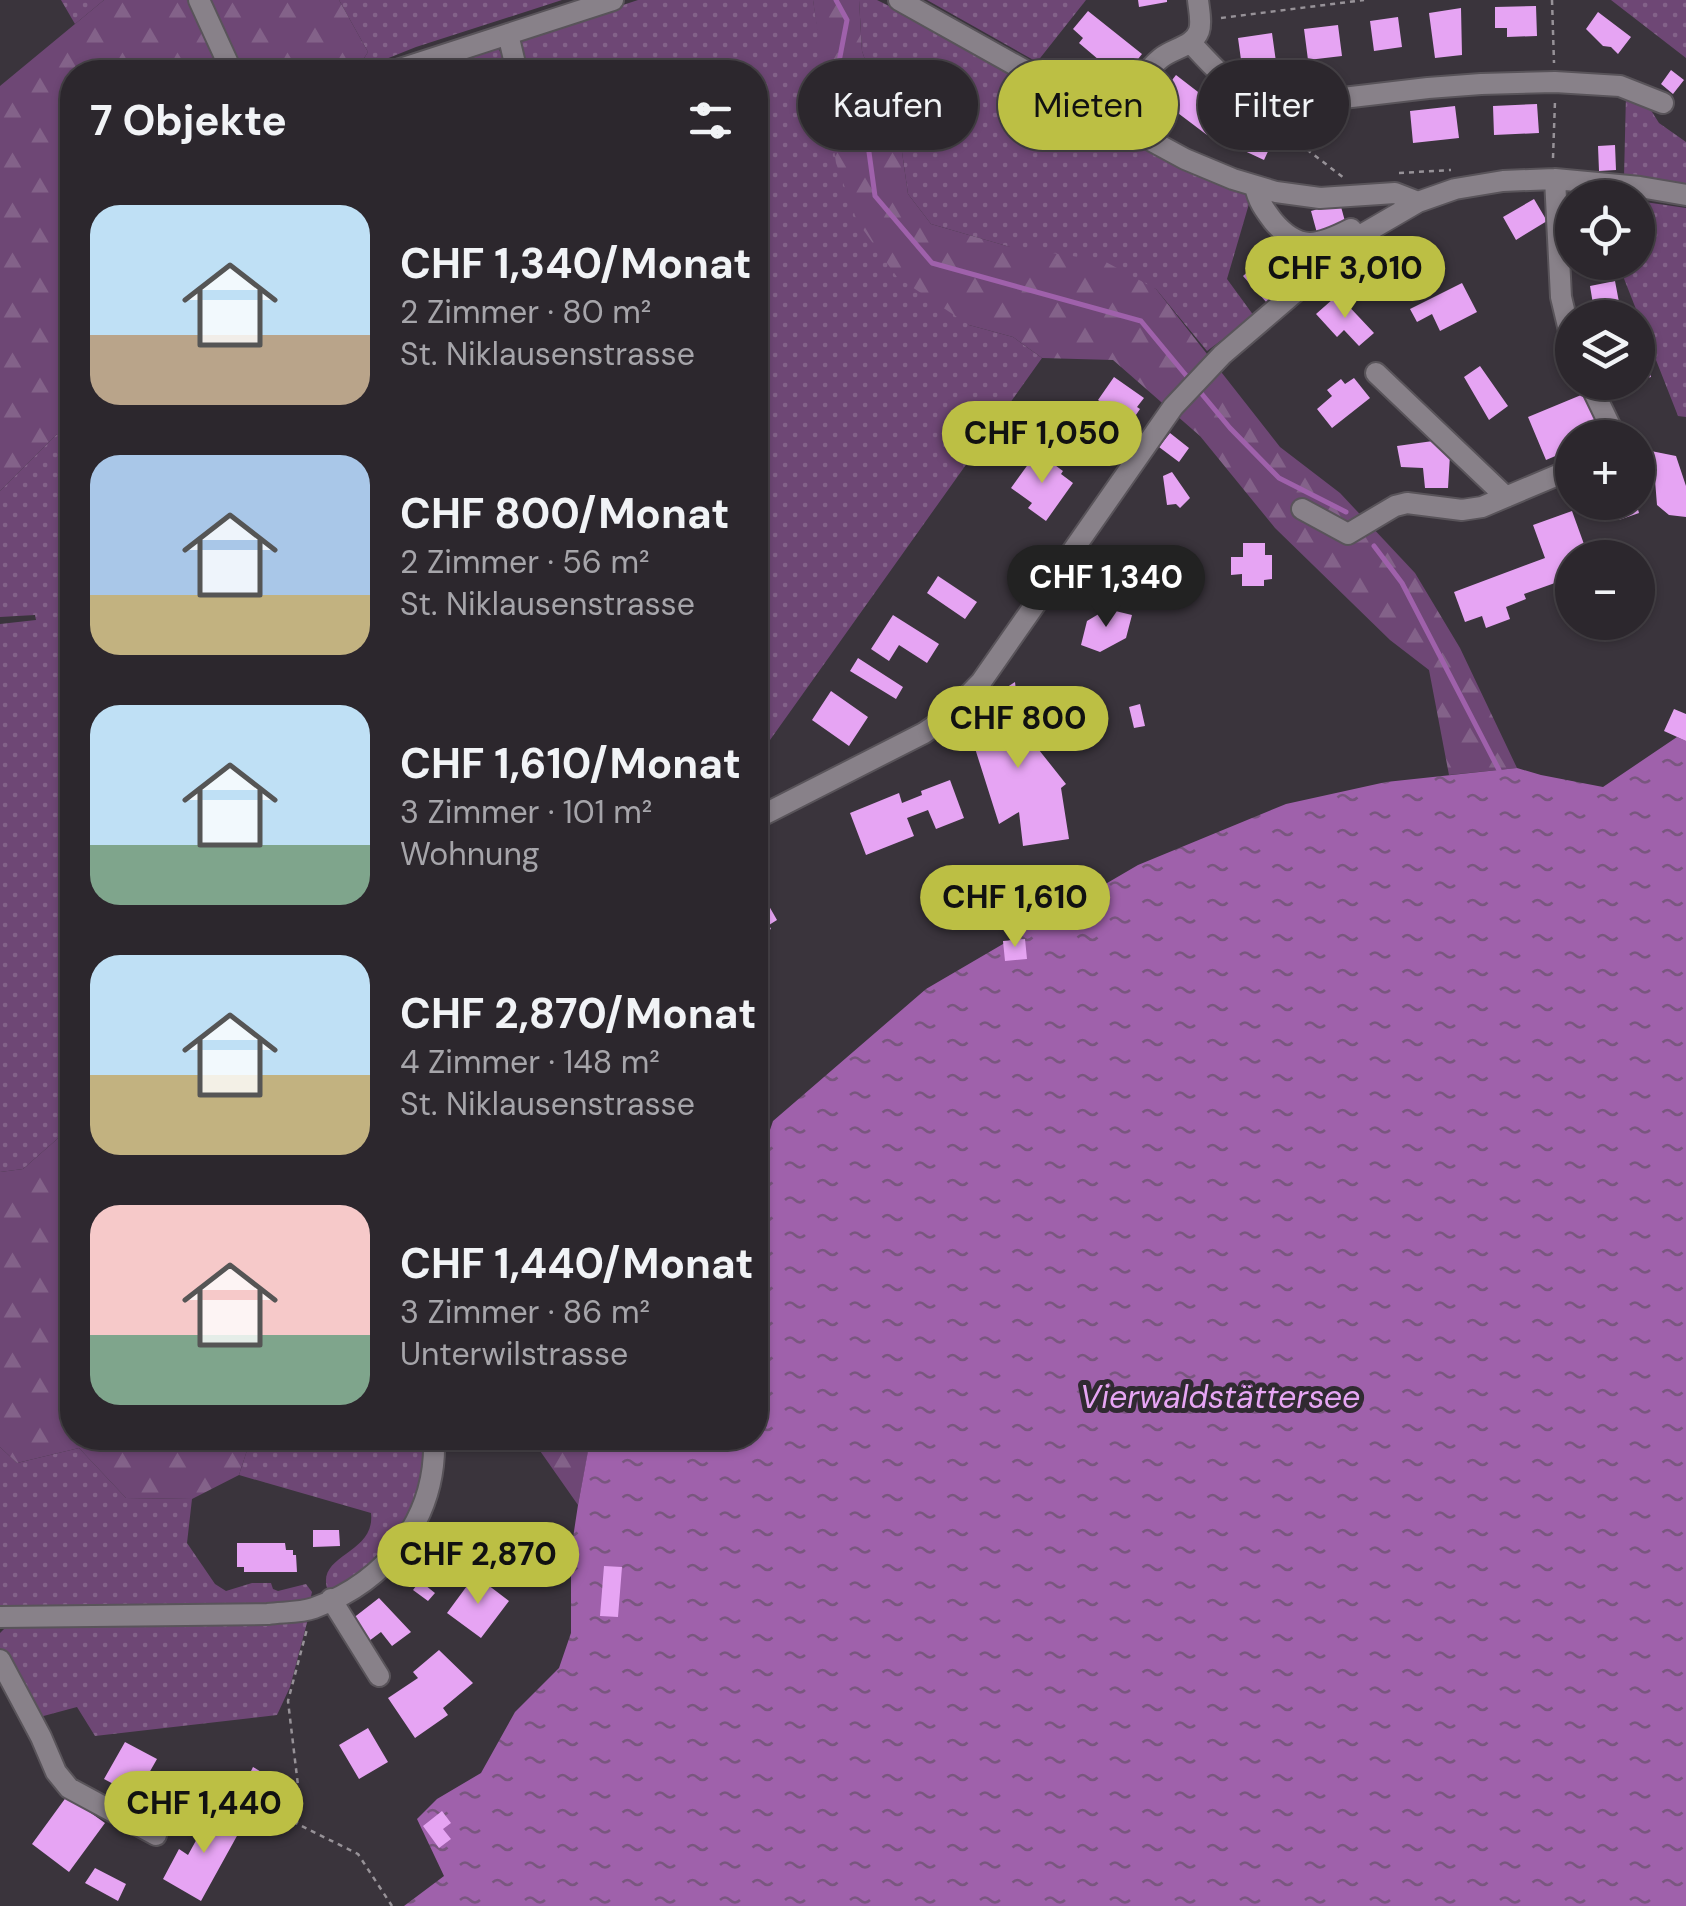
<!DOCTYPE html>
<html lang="de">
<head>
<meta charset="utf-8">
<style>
  :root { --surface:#2c272d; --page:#342f35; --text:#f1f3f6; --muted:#a6a5aa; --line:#484449; --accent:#bcbf44 }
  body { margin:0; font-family:"DM Sans",sans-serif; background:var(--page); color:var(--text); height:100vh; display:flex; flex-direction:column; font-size:38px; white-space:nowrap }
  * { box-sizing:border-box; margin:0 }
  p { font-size:32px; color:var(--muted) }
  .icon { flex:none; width:55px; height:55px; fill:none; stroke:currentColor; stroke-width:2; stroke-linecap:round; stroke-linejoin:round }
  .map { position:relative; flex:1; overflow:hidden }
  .side { position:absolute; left:60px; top:60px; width:708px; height:1390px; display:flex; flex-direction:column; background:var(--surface); border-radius:40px; box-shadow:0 2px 8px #0004,0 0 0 2px var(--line) }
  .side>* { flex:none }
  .hud { position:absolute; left:798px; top:60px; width:738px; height:90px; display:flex; gap:20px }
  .controls { position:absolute; left:1555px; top:180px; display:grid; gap:20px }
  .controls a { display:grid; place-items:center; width:100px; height:100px; border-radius:50%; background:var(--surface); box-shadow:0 2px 8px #0004,0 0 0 2px var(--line); font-size:50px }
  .price { position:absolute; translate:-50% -85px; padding:0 22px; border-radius:35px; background:var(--accent); color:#111; font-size:32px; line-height:65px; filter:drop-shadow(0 2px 5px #0008) }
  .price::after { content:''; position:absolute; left:50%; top:60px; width:30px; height:22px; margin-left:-15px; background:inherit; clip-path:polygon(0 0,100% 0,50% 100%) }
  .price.selected { background:#222; color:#fff }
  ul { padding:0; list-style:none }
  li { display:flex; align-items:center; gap:30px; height:250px; padding:0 30px }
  li span { display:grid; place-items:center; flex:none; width:280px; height:200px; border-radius:30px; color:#555 }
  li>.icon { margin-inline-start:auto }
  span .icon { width:120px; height:120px; fill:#fffc; stroke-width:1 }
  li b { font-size:42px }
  h2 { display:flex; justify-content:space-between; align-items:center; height:120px; padding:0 30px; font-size:42px }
  .tag { padding:0 35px; border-radius:45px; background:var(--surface); box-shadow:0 2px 8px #0004,0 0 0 2px var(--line); font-size:35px; line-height:90px }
  .tag.selected { background:var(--accent); color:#111 }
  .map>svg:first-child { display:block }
  .grass { fill:url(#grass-dots) }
  .forest { fill:url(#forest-firs) }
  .water { fill:url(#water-ripples) }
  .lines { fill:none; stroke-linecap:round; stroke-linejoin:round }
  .stream { stroke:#9f61ab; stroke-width:5 }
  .building { fill:#e6a4f3 }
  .minor-casing { stroke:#59545a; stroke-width:24 }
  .path { stroke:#979298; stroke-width:2.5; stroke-dasharray:5 5; stroke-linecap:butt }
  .minor { stroke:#888189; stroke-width:20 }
  .labels { text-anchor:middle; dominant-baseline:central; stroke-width:10; stroke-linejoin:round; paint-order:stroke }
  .water-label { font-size:32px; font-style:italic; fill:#e7a6f4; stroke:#302a31 }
</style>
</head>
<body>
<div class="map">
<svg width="1686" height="1906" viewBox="0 0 1686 1906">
  <defs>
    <pattern id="grass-dots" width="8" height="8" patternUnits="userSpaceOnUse" patternTransform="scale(2.5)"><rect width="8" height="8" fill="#6e4775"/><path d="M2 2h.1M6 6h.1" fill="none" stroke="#836289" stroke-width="1.8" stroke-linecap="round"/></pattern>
    <pattern id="forest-firs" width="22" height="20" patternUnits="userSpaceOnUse" patternTransform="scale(2.5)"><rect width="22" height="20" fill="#6e4775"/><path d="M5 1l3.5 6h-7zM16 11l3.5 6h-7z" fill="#836289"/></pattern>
    <pattern id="water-ripples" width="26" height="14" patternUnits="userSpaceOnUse" patternTransform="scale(2.5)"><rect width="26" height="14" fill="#9f61ab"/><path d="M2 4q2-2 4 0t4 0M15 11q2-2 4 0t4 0" fill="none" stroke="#79567f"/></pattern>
  </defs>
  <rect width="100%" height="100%" fill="#3a343c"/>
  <!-- grass -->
  <path class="grass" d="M61,0h43l-29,24z
    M339,0h223l-146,47 -60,24 12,-19z
    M638,0h175l9,55 147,270 44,12 29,21 -287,403v-689h-236l-2,-17 4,-16z
    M859,0h18l16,8 256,144 102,45 -24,82 27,37 -47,35 -51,-62 -225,-65 -23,-30 -6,-42 -23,-52 -17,-49z
    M927,0h159l-49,62z
    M1611,0h75v58z
    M497,46l14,26h-67l-4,-7z
    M1626,94l21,10 12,19 27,19v43l-62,-8z
    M1638,201l48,7v209l-8,-1 -57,-145 -1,-8 18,-1z
    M72,426v700l-49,43 -23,3v-548l36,-4 -1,-5 -35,2v-126l56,-56z
    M251,1438h177l-9,60 -25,46 -43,39 -23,8c-14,-37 48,-36 43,-78l-132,-38z
    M0,1447l17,16 62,-15 47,50 66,1 -5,44 28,41 11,7 26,-8h19l2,6 5,2 28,-7 6,8 -2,9 -10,3 -300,6z
    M308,1619l-18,68 -13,28 -182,21 -18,-29 -41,11 -36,-67v-18l6,-6 179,-4 64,3z"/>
  <!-- forest -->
  <path class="forest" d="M104,0h235l29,52 -13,20h-283v354l-16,9 -56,56v-405z
    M813,0h46l3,51 17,49 23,52 6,42 23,30 76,22 97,15 52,28 124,158 60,46 75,80 45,75 57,120 -68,7 -20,-105 -39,-30 -115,-112 -75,-92 -87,-76 -71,-2 -29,-21 -44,-12 -72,-48 -40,-56 -21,-58z
    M72,1126v312h179l-12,37 -47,24 -66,-1 -47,-50 -62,15 -17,-16v-275l23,-3z
    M531,1438h70l-13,14 -10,53z"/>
  <!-- water -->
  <path class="water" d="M1677,737l9,4v1165h-1282l40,-30 -27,-57 20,-20 44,-26 34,-61 44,-44 12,-35v-82l7,-46 10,-54 13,-13h154v-264l18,-53 153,-132 212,-124 148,-61 100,-22 131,-14 24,7 62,12z"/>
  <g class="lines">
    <!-- stream -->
    <path class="stream" d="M836,0l11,20 -9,47 27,56 10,73 57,67 209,58 48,58
      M1196,387l34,41 49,50 67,34
      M1374,546l28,37 97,187"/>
  </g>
  <!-- building -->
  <path class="building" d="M1138,0h29v2l-28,5z
    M1536,6l1,30 -30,1v-9h-12v-21z
    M1461,8l1,47 -27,3 -6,-45z
    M1088,11l54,43 -15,19 -10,-8 -5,6 -33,-28 4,-5 -10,-9z
    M1598,12l33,25 -13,17 -7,-7 -8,-1 -17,-17z
    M1398,17l4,30 -28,4 -4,-30z
    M1338,25l4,31 -34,4 -4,-31z
    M1272,33l4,29 -34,5 -4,-29z
    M1671,70l13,10 -11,14 -12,-10z
    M1176,75l48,37 -17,23 -49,-37z
    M1537,104l2,29 -45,2 -1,-29z
    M1455,106l4,32 -46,5 -3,-32z
    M1248,121l28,13 -12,26 -28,-13z
    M1615,145l1,25 -17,1 -1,-25z
    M1534,199l13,22 -31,19 -13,-23z
    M1340,203l6,22 -29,8 -6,-22z
    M1379,242l19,19 -20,20 -18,-19z
    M1279,244l24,26 -36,33 -24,-27z
    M1615,281l7,37h-40l-1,-8 4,-5 8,-1 -3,-18z
    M1462,283l15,29 -37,19 -8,-17 -15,8 -7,-13z
    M1333,299l5,4 4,-4 32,34 -15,13 -15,-16 -7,7 -21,-23z
    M1643,347l8,30 -13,3v-31z
    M1480,366l28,40 -19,14 -25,-43z
    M1114,377l30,21 -7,9 3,2 -23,34 -13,-10 6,-9 -15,-10 7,-11 -4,-3z
    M1354,378l16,20 -38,30 -15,-19 15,-13 -5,-6 14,-11 4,5z
    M1586,393l17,44 -31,1v11l-26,11 -18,-43z
    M1170,433l19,15 -10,14 -20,-15z
    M1433,441l17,14 -2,33h-23l-2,-20 -22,-1 -4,-21z
    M1651,451l25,5 10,30v31l-17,-2 -12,-10 -2,-25h-5z
    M1037,452l26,19 -2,3 12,9 -27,38 -18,-13 4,-5 -21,-15z
    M1172,472l18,26 -10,10 -4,-4 -9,1 -4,-29z
    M1613,502h23l3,11 -20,7z
    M1572,511l17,47h-17v28l-3,-8 -45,16 2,5 -20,8 4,12 -24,9 -4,-12 -17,6 -11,-30 91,-34 -12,-33z
    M1243,543h22v12h7v24l-8,1v6h-22v-12l-11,1v-18h12z
    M938,576l39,26 -12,17 -38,-26z
    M1107,609l25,6 -6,23 -26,14 -19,-7 6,-24z
    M893,615l46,29 -12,19 -28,-18 -10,16 -18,-12z
    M858,658l45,29 -7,12 -46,-28z
    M1015,682l5,44 46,58 -5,4 8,51 -46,7 -4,-34 -20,12 -33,-104 32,-27z
    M831,691l37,26 -19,29 -37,-26z
    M1140,704l5,22 -11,2 -5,-21z
    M1674,709l12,5v27l-22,-10z
    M950,780l14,38 -28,11 -8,-19 -21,8 7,18 -48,19 -16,-42 49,-20 3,10 20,-8 -1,-4z
    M755,903l5,8 9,-5 8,14 -8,5 2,4 -16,9z
    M1025,939l2,20 -22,2 -2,-20z
    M313,1530h26l1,16 -27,1z
    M237,1543h48l1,7h7v5h3l1,17h-53v-5h-7z
    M604,1566l18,1 -4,50 -18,-1z
    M475,1575l34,26 -28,37 -34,-25z
    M420,1581l15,12 -7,8 -15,-11z
    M379,1598l32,34 -19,14 -11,-14 -12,9 -17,-22z
    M439,1650l34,33 -30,25 5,7 -33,23 -27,-40 30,-20 -5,-6z
    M368,1728l20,34 -29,17 -20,-34z
    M125,1742l32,17 -21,37 -32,-17z
    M253,1767l31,19 -9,16 -31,-17z
    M67,1796l38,27 -36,49 -37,-28z
    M214,1808l29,17 -42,76 -38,-22 16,-30 9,6z
    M442,1811l9,12 -8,6 8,10 -12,9 -16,-22z
    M95,1868l31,16 -8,17 -33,-18z"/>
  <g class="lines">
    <!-- minor casing -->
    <g class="minor-casing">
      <path id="minor" d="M199,0l33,72
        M899,0l216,121 70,38 48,20 43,13 44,6 75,-5 23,9
        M508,34l9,38
        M1191,43c23,25 50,56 84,63l153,-18 53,-4 74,-2 65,4 43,17
        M391,72l222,-72
        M1115,121c14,-20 26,-47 46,-63 12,-10 32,-11 38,-27 3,-9 0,-21 -1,-31
        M1555,179l6,118 11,46
        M1255,186c3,15 9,23 18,35 26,31 45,25 78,8l7,9
        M1376,373l130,124
        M1589,382l27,56
        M1302,509l46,25 47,-28 12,-3 55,7 20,-3 90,-38
        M755,819l169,-86 22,-15 35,-36 192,-275 49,-52 141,-121 55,-32 37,-13 48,-8 52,-2 85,8 46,8
        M331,1599l48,77
        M0,1617l268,-3c14,-2 32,-1 46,-6 74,-27 123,-91 120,-170
        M0,1660l41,77 15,35 13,16 87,47"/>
    </g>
    <!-- path -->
    <path class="path" d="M1552,0l2,63
      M1221,18l143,-18
      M1275,125l69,53
      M1553,158l2,-57
      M1399,173l52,-3
      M155,1812l10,-6 50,-18 26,8 117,58 34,52
      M297,1823l2,-29 -11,-93 19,-72"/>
    <!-- minor -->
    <use href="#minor" class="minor"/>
  </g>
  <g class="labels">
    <!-- water labels -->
    <g class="water-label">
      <text x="1220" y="1397">Vierwaldstättersee</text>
    </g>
  </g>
</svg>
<div class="controls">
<a><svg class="icon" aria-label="locate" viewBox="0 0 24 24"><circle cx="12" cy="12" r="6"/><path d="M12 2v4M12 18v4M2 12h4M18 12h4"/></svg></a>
<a><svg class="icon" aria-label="layers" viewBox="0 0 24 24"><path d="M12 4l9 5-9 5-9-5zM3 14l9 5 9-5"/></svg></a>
<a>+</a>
<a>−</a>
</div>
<b class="price" style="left:1345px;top:321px">CHF 3,010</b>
<b class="price" style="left:1042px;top:486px">CHF 1,050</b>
<b class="price selected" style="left:1106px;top:630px">CHF 1,340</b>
<b class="price" style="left:1018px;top:771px">CHF 800</b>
<b class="price" style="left:1015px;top:950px">CHF 1,610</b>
<b class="price" style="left:478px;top:1607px">CHF 2,870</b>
<b class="price" style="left:204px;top:1856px">CHF 1,440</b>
<div class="hud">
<a class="tag">Kaufen</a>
<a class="tag selected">Mieten</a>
<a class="tag">Filter</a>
</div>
<section class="side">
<h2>7 Objekte<svg class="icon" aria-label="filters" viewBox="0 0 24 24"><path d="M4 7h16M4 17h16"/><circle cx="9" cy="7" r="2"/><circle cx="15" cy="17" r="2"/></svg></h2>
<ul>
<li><span style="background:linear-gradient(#bfe0f5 65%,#b9a48a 0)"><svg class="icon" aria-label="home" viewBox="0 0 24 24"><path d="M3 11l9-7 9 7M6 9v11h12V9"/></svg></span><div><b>CHF 1,340/Monat</b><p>2 Zimmer · 80 m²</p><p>St. Niklausenstrasse</p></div></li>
<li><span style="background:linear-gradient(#a9c7e8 70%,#c2b280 0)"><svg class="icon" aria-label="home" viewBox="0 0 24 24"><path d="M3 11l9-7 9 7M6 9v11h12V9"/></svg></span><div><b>CHF 800/Monat</b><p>2 Zimmer · 56 m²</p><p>St. Niklausenstrasse</p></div></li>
<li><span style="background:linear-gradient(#bfe0f5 70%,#7fa58c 0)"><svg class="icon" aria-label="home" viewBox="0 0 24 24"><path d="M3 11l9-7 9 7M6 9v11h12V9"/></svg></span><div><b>CHF 1,610/Monat</b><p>3 Zimmer · 101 m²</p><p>Wohnung</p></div></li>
<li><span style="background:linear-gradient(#bfe0f5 60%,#c2b280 0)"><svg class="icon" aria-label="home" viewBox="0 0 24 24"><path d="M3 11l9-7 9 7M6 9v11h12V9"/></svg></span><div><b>CHF 2,870/Monat</b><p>4 Zimmer · 148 m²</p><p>St. Niklausenstrasse</p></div></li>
<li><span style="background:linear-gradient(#f6c9c9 65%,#7fa58c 0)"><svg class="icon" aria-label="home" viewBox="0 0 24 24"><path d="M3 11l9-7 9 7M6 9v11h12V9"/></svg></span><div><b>CHF 1,440/Monat</b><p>3 Zimmer · 86 m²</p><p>Unterwilstrasse</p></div></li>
</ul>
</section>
</div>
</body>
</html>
